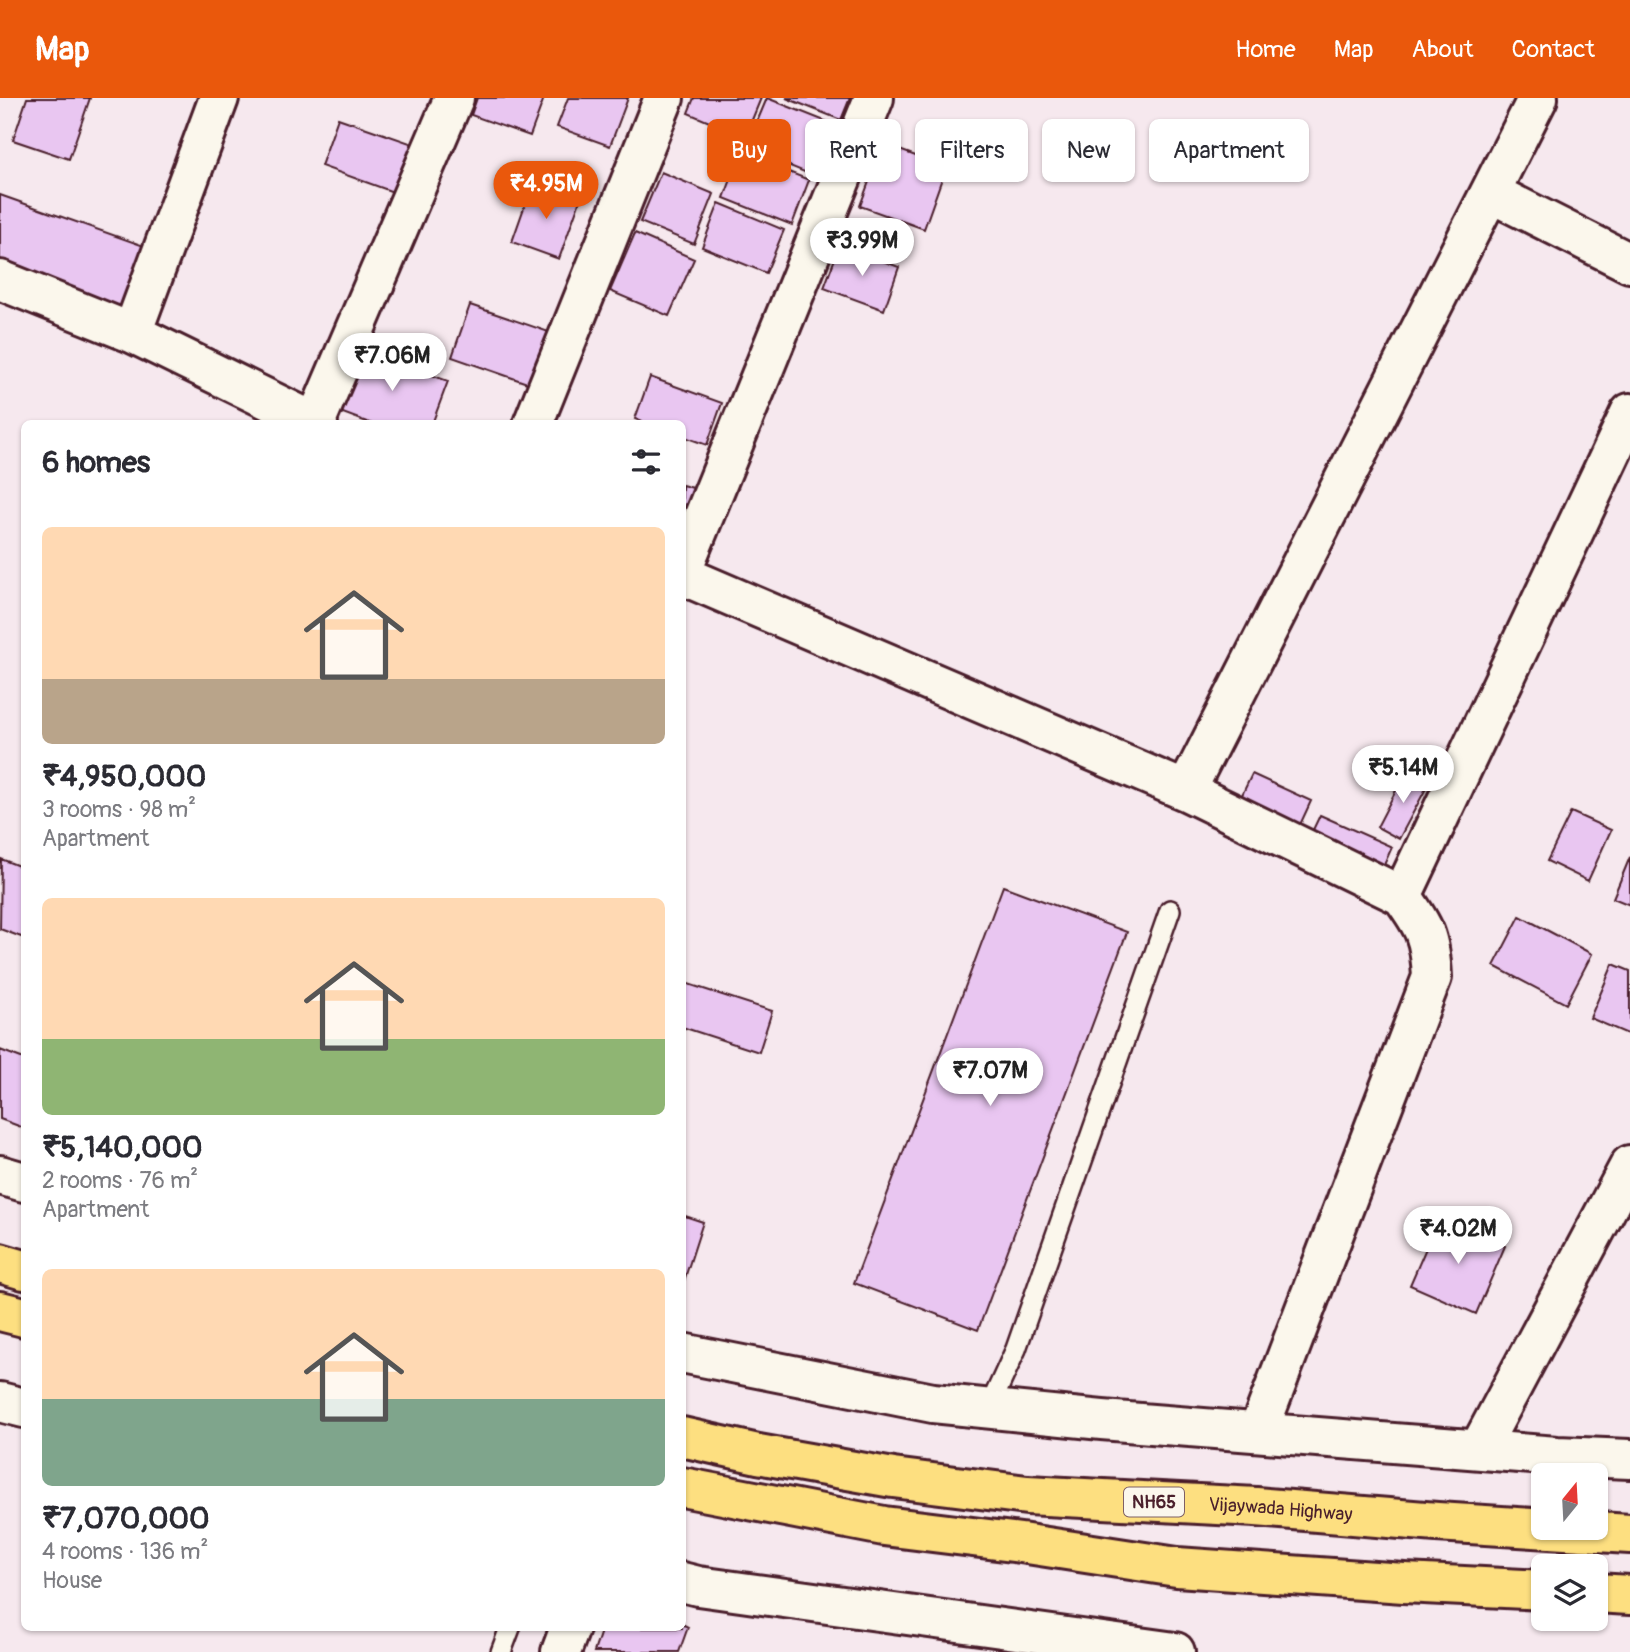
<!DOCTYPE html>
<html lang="en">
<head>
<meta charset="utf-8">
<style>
  :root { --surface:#fff; --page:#f7f7f7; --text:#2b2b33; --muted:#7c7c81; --accent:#ea580c }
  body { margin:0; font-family:Pangolin,sans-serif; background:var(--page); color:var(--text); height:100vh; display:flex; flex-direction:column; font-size:26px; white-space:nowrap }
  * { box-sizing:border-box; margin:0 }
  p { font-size:23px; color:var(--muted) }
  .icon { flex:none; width:38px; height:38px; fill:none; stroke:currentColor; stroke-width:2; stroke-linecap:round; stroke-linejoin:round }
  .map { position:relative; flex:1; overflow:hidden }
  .sheet { position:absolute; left:21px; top:322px; width:665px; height:1211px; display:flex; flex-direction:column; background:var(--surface); border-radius:10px; box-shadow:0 2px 5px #0004 }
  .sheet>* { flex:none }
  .banner { position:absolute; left:707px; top:21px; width:665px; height:63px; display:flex; gap:14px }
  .needle { width:46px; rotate:18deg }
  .controls { position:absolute; left:1531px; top:1365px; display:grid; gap:14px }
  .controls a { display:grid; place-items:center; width:77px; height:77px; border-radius:10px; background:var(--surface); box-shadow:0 2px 5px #0004; font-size:35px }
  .price { position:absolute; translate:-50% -60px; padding:0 16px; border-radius:24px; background:#fff; color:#222; font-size:23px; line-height:46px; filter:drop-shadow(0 2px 4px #0008) }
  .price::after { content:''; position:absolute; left:50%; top:42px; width:21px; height:16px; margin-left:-10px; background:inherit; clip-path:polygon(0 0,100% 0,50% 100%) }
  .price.selected { background:var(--accent); color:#fff }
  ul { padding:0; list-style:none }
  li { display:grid; align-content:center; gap:14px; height:371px; padding:0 21px }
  li span { display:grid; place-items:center; height:217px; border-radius:10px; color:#555 }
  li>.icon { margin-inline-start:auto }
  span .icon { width:126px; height:126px; fill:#fffc; stroke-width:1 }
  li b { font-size:30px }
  h2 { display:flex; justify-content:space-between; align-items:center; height:84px; padding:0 21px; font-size:30px }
  .tag { padding:0 24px; border-radius:10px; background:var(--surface); box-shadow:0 2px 5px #0004; font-size:24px; line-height:63px }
  .tag.selected { background:var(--accent); color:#fff }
  header { display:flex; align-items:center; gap:42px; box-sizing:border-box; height:98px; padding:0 35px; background:var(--accent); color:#fff }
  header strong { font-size:33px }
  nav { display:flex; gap:38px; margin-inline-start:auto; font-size:24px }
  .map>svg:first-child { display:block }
  .building { fill:#e9c6f1; stroke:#4a1f2b; stroke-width:2 }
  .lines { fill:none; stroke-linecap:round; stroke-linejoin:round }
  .service-casing { stroke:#4a1f2b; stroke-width:24 }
  .minor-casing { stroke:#4a1f2b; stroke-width:44 }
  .tertiary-casing { stroke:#4a1f2b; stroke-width:44 }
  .trunk-casing { stroke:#4a1f2b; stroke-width:44 }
  .service { stroke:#fbf7ec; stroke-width:19 }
  .minor { stroke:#fbf7ec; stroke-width:38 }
  .tertiary { stroke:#fbf7ec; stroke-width:38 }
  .trunk { stroke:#fddf80; stroke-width:38 }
  .labels { text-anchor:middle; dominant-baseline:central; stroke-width:6; stroke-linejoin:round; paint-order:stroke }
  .shield { fill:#fbf7ec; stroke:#7f6065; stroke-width:2 }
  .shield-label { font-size:18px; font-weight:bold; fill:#4a1f2b }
  .street-label { font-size:19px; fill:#4a1f2b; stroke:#fbf7ec }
</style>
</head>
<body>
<header>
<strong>Map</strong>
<nav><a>Home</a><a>Map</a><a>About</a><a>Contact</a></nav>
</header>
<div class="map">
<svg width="1630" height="1554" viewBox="0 0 1630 1554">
  <rect width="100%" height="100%" fill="#f6e8ee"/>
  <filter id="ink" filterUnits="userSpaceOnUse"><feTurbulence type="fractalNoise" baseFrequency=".0143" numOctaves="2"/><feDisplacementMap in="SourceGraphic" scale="14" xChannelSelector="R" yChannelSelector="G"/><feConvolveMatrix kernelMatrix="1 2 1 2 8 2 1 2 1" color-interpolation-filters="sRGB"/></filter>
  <g filter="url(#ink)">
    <!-- building -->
    <path class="building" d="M27,0h63l-21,61 -56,-19z
      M477,0h67l-14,38 -59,-21z
      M568,0h60l-18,48 -53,-19z
      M694,0h67l-16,39 -57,-24z
      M767,0l73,29 -21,51 -73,-30z
      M786,0h64l-9,22z
      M338,20l75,26 -17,49 -75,-27z
      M883,46l63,23 -22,62 -64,-23z
      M741,55l68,27 -17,45 -68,-27z
      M661,74l53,22 -20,50 -54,-22z
      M533,84l47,18 -21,59 -47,-17z
      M0,97l147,52 -22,63 -125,-45z
      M719,105l65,27 -18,43 -64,-26z
      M635,135l59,26 -25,57 -59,-25z
      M840,147l59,22 -15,43 -60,-22z
      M470,207l79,27 -19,52 -78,-27z
      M362,252l86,31 -16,43h-60l-32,-12z
      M650,279l72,26 -15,42 -25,-9v-12h-35l-12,-5z
      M682,387l11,3 -11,32z
      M1406,673l23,12 -30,56 -22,-12z
      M1252,676l59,27 -12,26 -59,-28z
      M1571,714l40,18 -23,51 -41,-20z
      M1320,717l72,32 -8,18 -73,-31z
      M1630,759v48l-17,-7z
      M1,761l23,9v70l-24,-9z
      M1003,788l124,46 -149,398 -124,-47z
      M1520,818l72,38 -26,50 -72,-38z
      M1613,866l17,7v64l-40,-17z
      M682,884l90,29 -13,41 -77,-25z
      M0,952l24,9v69l-24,-9z
      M682,1117l21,7 -20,62h-1z
      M1439,1120l66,28 -29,68 -66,-29z
      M682,1526l6,3 -9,25h-85l8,-24h80z"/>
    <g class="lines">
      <!-- service casing -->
      <g class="service-casing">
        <path id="service" d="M989,1310l27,-59 154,-439
          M501,1554l9,-24"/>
      </g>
      <!-- minor casing -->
      <g class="minor-casing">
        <path id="minor" d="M1491,95l139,70
          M0,182l132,53 186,91
          M132,235l87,-235
          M315,325l139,-325
          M533,326l131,-326
          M682,472l192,-472
          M682,477l504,216 216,105c23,32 28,41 30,81l-174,455
          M1186,693l352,-693
          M1402,798l228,-483
          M1479,1351l151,-284
          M561,1554l9,-24"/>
      </g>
      <!-- tertiary casing -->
      <g class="tertiary-casing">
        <path id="tertiary" d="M0,1077l24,7
          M682,1255l251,50 169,17 455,36 73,3
          M0,1304l24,6
          M682,1484l16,4 477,66"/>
      </g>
      <!-- trunk casing -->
      <g class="trunk-casing">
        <g id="trunk">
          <path d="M0,1165l24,7"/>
          <path d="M0,1213l24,6"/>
          <path id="s1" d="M682,1339l76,17 135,24 134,17 229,12 181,15 193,12"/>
          <path d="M682,1389l202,39 137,17 156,24 227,16 140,7"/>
          <path d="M1596,1495l34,2"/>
        </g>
      </g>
      <!-- service -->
      <use href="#service" class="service"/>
      <!-- minor -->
      <use href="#minor" class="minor"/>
      <!-- tertiary -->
      <use href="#tertiary" class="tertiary"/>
      <!-- trunk -->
      <use href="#trunk" class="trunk"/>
    </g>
  </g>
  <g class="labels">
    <!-- shield labels -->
    <rect class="shield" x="1124" y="1389.5" width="60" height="29" rx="5"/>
    <g class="shield-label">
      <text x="1154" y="1404">NH65</text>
    </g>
    <!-- street labels -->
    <g class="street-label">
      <text stroke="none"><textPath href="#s1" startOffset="604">Vijaywada Highway</textPath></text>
    </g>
  </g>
</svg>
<div class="controls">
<a><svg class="needle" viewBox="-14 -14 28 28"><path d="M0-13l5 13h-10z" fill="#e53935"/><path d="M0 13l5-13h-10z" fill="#7c7c81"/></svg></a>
<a><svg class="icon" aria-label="layers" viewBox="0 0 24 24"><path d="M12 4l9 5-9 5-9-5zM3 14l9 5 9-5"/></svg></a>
</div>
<b class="price selected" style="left:546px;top:123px">₹4.95M</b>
<b class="price" style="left:862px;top:180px">₹3.99M</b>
<b class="price" style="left:392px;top:295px">₹7.06M</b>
<b class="price" style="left:1403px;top:707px">₹5.14M</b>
<b class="price" style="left:990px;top:1010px">₹7.07M</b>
<b class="price" style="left:1458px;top:1168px">₹4.02M</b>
<div class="banner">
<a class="tag selected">Buy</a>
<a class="tag">Rent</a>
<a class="tag">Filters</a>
<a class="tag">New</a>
<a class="tag">Apartment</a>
</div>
<section class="sheet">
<h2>6 homes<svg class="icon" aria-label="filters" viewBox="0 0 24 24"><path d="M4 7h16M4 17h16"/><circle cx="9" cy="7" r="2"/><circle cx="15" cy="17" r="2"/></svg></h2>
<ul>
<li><span style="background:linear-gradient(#ffd9b3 70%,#b9a48a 0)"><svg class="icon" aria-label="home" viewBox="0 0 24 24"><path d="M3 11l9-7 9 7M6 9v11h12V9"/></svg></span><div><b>₹4,950,000</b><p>3 rooms · 98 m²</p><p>Apartment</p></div></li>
<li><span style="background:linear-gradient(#ffd9b3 65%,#8fb573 0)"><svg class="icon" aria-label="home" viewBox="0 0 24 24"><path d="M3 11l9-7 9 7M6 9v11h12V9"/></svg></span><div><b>₹5,140,000</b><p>2 rooms · 76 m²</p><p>Apartment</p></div></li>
<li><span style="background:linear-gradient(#ffd9b3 60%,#7fa58c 0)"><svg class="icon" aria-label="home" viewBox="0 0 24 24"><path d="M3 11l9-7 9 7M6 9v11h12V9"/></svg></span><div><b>₹7,070,000</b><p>4 rooms · 136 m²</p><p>House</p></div></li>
</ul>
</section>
</div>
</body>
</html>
